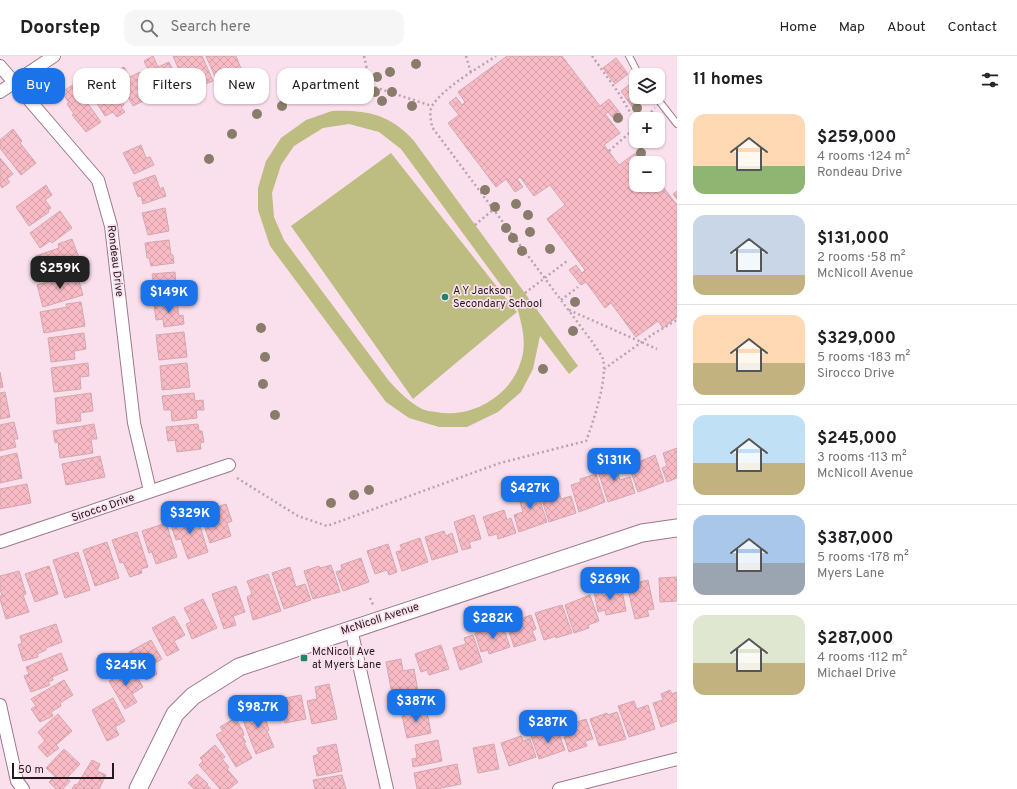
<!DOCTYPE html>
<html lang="en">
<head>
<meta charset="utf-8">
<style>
  :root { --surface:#fff; --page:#f6f6f6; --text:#202124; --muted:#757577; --line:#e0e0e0; --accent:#1a73e8 }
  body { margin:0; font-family:Overpass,sans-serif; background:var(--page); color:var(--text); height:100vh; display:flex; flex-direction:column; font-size:15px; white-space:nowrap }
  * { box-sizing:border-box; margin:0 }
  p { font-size:13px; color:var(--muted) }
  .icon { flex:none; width:22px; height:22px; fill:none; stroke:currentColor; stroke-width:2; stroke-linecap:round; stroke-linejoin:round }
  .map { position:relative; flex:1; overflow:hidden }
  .drawer { display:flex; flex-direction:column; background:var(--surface); width:340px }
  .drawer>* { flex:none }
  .guide { position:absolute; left:12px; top:12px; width:380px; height:36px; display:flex; gap:8px }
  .buttons { position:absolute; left:629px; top:12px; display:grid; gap:8px }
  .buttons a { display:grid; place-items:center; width:36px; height:36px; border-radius:8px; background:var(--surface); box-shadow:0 1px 3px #0004; font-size:20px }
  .scale { position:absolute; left:12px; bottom:10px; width:102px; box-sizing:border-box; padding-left:4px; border:2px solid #26181f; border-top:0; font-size:11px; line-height:14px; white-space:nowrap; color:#26181f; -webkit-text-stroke:3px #fae0ed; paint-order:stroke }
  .price { position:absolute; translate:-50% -34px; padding:0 9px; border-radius:8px; background:var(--accent); color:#fff; font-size:13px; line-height:26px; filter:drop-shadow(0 1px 2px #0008) }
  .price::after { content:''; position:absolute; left:50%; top:24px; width:12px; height:9px; margin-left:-6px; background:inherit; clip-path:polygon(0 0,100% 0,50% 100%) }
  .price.selected { background:#222; color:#fff }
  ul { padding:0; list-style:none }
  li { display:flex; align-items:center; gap:12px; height:100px; padding:0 16px }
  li+li { border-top:1px solid var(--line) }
  li span { display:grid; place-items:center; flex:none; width:112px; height:80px; border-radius:12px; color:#555 }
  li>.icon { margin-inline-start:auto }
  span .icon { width:48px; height:48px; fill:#fffc; stroke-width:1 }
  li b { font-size:17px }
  h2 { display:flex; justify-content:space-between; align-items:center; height:48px; padding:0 16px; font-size:17px }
  .pill { padding:0 14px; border-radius:12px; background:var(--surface); box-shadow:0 1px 3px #0004; font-size:14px; line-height:36px }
  .pill.selected { background:var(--accent); color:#fff }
  header { display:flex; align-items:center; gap:24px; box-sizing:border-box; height:56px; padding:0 20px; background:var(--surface); border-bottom:1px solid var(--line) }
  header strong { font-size:19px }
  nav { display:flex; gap:22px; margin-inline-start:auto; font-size:14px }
  .search { width:280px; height:36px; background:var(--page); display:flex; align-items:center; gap:10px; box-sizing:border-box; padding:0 14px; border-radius:12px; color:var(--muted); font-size:15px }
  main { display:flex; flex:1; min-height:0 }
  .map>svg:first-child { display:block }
  .green { fill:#bdbc81; fill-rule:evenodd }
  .building { fill:url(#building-cross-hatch); stroke:#d4a7ae }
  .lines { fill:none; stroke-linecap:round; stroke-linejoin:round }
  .lane-casing { stroke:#9d788b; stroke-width:8 }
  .street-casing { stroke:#9d788b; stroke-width:14 }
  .secondary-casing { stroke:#9d788b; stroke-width:19 }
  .path { stroke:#b8a2ad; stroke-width:2.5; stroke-dasharray:2 3; stroke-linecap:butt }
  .lane { stroke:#fff; stroke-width:6 }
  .street { stroke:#fff; stroke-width:12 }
  .secondary { stroke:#fff; stroke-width:17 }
  .tree { fill:#897c6b }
  .poi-dot { fill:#198867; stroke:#fae0ed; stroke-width:1.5 }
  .labels { text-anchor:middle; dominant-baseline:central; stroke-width:3.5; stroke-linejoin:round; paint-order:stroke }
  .street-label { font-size:11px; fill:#26181f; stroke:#fae0ed }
  .poi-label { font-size:11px; fill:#26181f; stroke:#fae0ed; text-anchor:start }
</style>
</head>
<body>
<header>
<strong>Doorstep</strong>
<div class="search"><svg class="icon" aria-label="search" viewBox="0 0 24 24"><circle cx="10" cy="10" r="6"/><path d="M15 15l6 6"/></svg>Search here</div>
<nav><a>Home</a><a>Map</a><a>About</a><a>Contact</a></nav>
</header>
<main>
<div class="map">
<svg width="677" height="733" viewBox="0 0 677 733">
  <defs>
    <pattern id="building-cross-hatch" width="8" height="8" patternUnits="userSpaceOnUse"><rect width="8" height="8" fill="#f8bbc5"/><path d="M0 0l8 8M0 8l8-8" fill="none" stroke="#d4a0a9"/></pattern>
  </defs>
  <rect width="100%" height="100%" fill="#fae0ed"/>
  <!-- green -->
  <path class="green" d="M332,55c34,-1 58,3 82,30l164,225 -9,8 -29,-38 -7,33 -12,23 -23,20 -31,15h-28l-30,-9 -23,-16 -116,-156 -12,-36v-22l8,-27 15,-23 25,-18zM349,68l30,8 22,17 116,158c5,18 10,36 4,54 -10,35 -50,58 -85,51 -4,-1 -10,-1 -14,-3 -13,-7 -23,-17 -33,-28l-105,-141 -10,-23 -2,-24 9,-28 13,-19 29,-18z
    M391,97l126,159 -104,87 -122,-173z"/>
  <!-- building -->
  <path class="building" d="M153,0l5,11 11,-5 12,24 -20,10 -17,-35z
    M173,0h29l11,25 -25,10z
    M206,0h30l6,15 -25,10z
    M507,0h55l38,50 9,-7 12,15 -7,5 -6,-7 -3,2 15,19 -16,12 15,20 18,-13 8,11h-9v22h22v-5l18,24 1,-1v114l-14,11 -5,-7 -22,16 -25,-34 -6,5 -19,-26 -5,3 -12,-15 7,-5 6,8 3,-3 -38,-51 18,-14 -15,-20 -16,11 -14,-19 -3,2 6,8 -8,5 -9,-13 -10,8 -48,-64 11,-8 -10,-12 7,-6 6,8 3,-3 -7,-10z
    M616,2l12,16 -13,10 -12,-16z
    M124,11l6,10 10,-5 13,24 -20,10 -19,-34z
    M94,22l6,10 10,-6 14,23 -3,2 4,5 -8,5 -4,-5 -8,4 -20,-32z
    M634,25l2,3v13l10,1 -14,9 -11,-16z
    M74,28l27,38 -15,10 -14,-17 2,-1 -7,-10 2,-1 -7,-11z
    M13,73l9,12 -2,2 16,20 -15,12 -21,-27v-8z
    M141,89l5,13 4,-1 4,8 -20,9 -11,-21z
    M0,102l13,16 -6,5 3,3 -8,6 -2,-3z
    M155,119l5,14 3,-2 3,9 -23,8 -2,-8 -3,1 -5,-14z
    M46,129l6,10 -7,5 6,8 -3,2 1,2 -20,14 -13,-19z
    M677,135v8l-4,-5z
    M165,152l4,23 -21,4 -6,-22z
    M60,155l12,17 -20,15 -2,-2 -10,7 -10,-15z
    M72,183l9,24 -37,14 -8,-21 23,-8 -1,-4z
    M169,184l2,15h2l1,8 -23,3 -2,-8h-2l-2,-15z
    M76,215l7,24 -40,12 -6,-22 26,-7 -1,-3z
    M175,216l1,13h3l1,9 -24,3 -4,-23z
    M81,246l4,24 -41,7 -4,-21 27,-5 -1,-3z
    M177,246l2,14 4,-1 1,9 -20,3 -1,-8 -7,1 -2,-15z
    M184,276l3,25 -28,3 -3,-25z
    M84,277l2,16 -12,2 1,8 -24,3 -3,-24z
    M88,307l1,13 -9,1 1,12 -27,3 -3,-24z
    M187,307l3,24 -28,3 -2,-24z
    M0,316l3,15 -3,1z
    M5,336l5,25 -10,2v-26z
    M91,337l2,18 -13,2 1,8 -24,3 -2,-26z
    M194,337l1,8 8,-1 1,10h-8l1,8 -25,3 -1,-11h-7l-2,-14z
    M14,366l4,17h-4l2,8 -16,4v-26z
    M94,368l3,15h-6l2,14 -33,5 -2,-16 -3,1 -2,-12z
    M198,368l1,7h3l2,11 -4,1 1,6 -24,3 -2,-12 -7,1 -2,-14z
    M677,392v30l-10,4 -5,-14 5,-2 -4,-13z
    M17,397l5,25 -22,5v-26z
    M655,399l9,27 -26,10 -9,-26z
    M100,400l5,21 -39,8 -4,-21z
    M613,403l7,21 10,-3 5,16 -27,9 -12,-37z
    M596,418l9,28 -26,10 -8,-27 10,-3 -1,-3z
    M555,423l6,20 10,-3 5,17 -27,9 -12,-37z
    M27,428l4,19 -31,6v-20z
    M535,430l12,36 -28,10 -5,-17 9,-3 -6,-20z
    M226,448l6,17 -5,2 4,13 -21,7 -10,-30z
    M504,454l3,10 4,-2 5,15 -18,6 -1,-5 -8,2 -6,-19z
    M196,457l12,39 -20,7 -7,-20 -5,1 -6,-18z
    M474,459l7,24 -12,3 2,6 -9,2 -8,-28z
    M166,467l11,34 -21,7 -4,-12 -3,1 -7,-22z
    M444,475l2,5 6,-3 6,19 -26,8 -7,-23z
    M137,476l11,35 -7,2 1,4 -12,4 -7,-15 -3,1 -8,-23z
    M420,482l8,24 -26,9 -6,-19 6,-2 -2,-5z
    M107,486l12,36 -24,8 -12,-36z
    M388,488l9,28 -8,3 -2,-5 -12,4 -8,-23z
    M78,496l12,38 -25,8 -12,-38z
    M361,502l8,24 -26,9 -7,-19 6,-2 -1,-5z
    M331,509l9,27 -27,7 -9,-28 15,-5 1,2z
    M49,510l9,28 -23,8 -10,-28z
    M290,511l6,20 9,-3 6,16 -27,9 -12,-36z
    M19,515l7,23 -3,1 6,17 -23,7 -6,-20v-3h2l-2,-7v-13z
    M268,518l13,37 -28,9 -6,-23 5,-3 -5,-13z
    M677,521v24l-17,1 -1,-24z
    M648,524l6,29 -7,1 2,6 -14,3 -7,-29 13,-3 -1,-5z
    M236,530l9,26 -12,4 3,9 -12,4 -12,-35z
    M618,531l1,4 3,-1 4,21 -20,4 -1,-5 -7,2 -4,-20z
    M590,539l9,26 -11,4 1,3 -15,5 -9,-28z
    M203,543l14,29 -25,11 -6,-15 5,-2 -7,-14z
    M562,549l10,28 -16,5v-2l-12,4 -9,-27z
    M531,559l5,14 -4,2 4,9 -22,7 -6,-19 7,-3 -1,-4z
    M174,560l11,19 -11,6 5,9 -12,6 -15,-28z
    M56,568l6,18 -16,6v2l-9,4 1,3 -15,4 -5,-16 4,-2 -2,-7z
    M502,568l8,23 -21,7 -1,-4 -7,2 -6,-19z
    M473,579l9,27 -22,8 -7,-22 13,-4 -2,-6z
    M151,584l11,19 -10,6 5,9 -11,6 -17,-28z
    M441,589l8,24 -20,6 -2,-5 -6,2 -6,-18z
    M61,597l7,17 -16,7 1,3 -5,2 2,3 -19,7 -7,-16 5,-2 -3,-7z
    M401,603l2,12 11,-2 4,23 -21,4 -1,-2h-4l-6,-32z
    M132,612l11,19 -11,7 5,8 -12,7 -16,-28z
    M64,624l9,15 -13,8 1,3 -10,6 2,4 -13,6 -9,-13 5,-3 -5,-7z
    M329,628l8,35 -25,5 -5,-23 10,-2 -2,-12z
    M670,634l2,4 5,-2v29l-16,6 -8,-24 10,-3 -2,-6z
    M301,639l5,24 -21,4 -1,-5 -11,3 -4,-20z
    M113,642l12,23 -10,6 4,8 -12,6 -15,-31z
    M634,645l3,8 11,-4 7,24 -26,8 -11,-31z
    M263,650l6,13 -3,2 3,9 -2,1 7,16 -18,7 -15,-39z
    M420,651l2,6 5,-1 4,21 -24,5 -6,-27z
    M617,656l9,27 -27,7 -9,-27 17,-6 1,2z
    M58,658l14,17 -16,14 3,3 -12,9 -9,-10 7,-6 -7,-9z
    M235,662l8,13 1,4 -2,1 4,6 -2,1 8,15 -16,9 -20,-32 7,-4 -3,-4z
    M586,663l7,20 -8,2 2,5 -18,6 -5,-15 4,-1 -3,-10z
    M551,673l2,5 5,-2 7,18 -26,9 -8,-23z
    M521,680l2,5 7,-2 6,18 -27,9 -8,-23z
    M438,684l4,21 -29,6 -1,-8 5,-1 -2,-13z
    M336,688l6,27 -25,5 -4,-20 6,-2 -2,-6z
    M494,688l5,25 -21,4 -5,-25z
    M215,689l10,12 -3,2 7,8 -2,2 11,13 -9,7h-9l-21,-24 4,-4 -3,-3z
    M64,693l16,15 -14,15 4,2 -7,8h-7l-7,-7 6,-6 -9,-8z
    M92,704l8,4 -3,7 9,4 -7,14h-27l3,-5 2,1z
    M457,708l4,20 -25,5h-19l-3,-16z
    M197,718l11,10 -1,1 4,4h-17l-6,-6z
    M342,719l4,14h-31l-2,-9z"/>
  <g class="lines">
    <!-- lane casing -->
    <g class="lane-casing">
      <path id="lane" d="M629,0l10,19
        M656,41l21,27"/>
    </g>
    <!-- street casing -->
    <g class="street-casing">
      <path id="street" d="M0,10l98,114 13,46 23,197 16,68
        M0,36l54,-36
        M0,486l229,-77
        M351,573l36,160
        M0,649l17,76 6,8
        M559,733l118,-30"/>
    </g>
    <!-- secondary casing -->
    <g class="secondary-casing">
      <path id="secondary" d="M138,733l37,-75 18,-18 46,-29 403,-134 35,-5"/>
    </g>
    <!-- path -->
    <path class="path" d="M364,0l7,30 61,20
      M466,0l5,17
      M592,0l26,36 18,30
      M644,63l11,-11
      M609,95l27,-24
      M475,169l19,-16
      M525,237l42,-32
      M561,244l17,-13
      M569,254l88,39
      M604,313l49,-35 24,-14
      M237,422l61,38 29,10 173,-63 86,-22c7,-18 22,-63 17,-82 -2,-5 -7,-11 -10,-16l-161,-216c-1,-7 -3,-15 0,-21 13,-20 45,-37 64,-50
      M370,542l4,9"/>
    <!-- lane -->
    <use href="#lane" class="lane"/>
    <!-- street -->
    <use href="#street" class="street"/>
    <!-- secondary -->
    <use href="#secondary" class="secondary"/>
  </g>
  <!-- trees -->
  <g class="tree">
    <circle cx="416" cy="8" r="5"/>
    <circle cx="390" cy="16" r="5"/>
    <circle cx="377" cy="21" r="5"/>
    <circle cx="356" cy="25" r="5"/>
    <circle cx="330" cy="34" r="5"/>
    <circle cx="375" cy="36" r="5"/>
    <circle cx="392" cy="36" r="5"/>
    <circle cx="356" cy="39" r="5"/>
    <circle cx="310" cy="42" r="5"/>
    <circle cx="382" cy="45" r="5"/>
    <circle cx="282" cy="50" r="5"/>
    <circle cx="412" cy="50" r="5"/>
    <circle cx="637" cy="52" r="5"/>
    <circle cx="257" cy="58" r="5"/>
    <circle cx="618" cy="62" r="5"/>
    <circle cx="232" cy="78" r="5"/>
    <circle cx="641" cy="97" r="5"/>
    <circle cx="209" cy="103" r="5"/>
    <circle cx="485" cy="134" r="5"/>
    <circle cx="516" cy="148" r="5"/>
    <circle cx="495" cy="151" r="5"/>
    <circle cx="528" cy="159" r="5"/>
    <circle cx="506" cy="172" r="5"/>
    <circle cx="530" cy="176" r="5"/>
    <circle cx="513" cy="182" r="5"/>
    <circle cx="550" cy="193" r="5"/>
    <circle cx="522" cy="195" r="5"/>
    <circle cx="575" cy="246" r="5"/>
    <circle cx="261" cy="272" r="5"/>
    <circle cx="573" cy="275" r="5"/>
    <circle cx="265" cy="301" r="5"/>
    <circle cx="543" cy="313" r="5"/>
    <circle cx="263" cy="328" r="5"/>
    <circle cx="275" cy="359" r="5"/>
    <circle cx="369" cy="434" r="5"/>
    <circle cx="354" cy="439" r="5"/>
    <circle cx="331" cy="447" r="5"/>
  </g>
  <!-- markers -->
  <g class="poi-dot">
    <circle cx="445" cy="241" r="4"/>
    <rect x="300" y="598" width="8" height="8" rx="2"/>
  </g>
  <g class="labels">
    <!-- street labels -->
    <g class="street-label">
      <text transform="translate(115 205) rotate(83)">Rondeau Drive</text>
      <text transform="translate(103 452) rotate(-19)">Sirocco Drive</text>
      <text transform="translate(380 563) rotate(-18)">McNicoll Avenue</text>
    </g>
    <!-- poi labels -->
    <g class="poi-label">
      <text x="453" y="235">A Y Jackson<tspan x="453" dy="13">Secondary School</tspan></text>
      <text x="312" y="596">McNicoll Ave<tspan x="312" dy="13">at Myers Lane</tspan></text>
    </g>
  </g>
</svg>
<div class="buttons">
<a><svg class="icon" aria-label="layers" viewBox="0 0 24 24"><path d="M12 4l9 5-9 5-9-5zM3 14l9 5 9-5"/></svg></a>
<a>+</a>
<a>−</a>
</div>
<div class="scale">50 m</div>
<b class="price selected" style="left:60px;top:234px">$259K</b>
<b class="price" style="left:169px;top:258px">$149K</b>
<b class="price" style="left:614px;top:426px">$131K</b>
<b class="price" style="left:530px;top:454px">$427K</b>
<b class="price" style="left:190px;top:479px">$329K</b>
<b class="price" style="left:610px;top:545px">$269K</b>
<b class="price" style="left:493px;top:584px">$282K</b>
<b class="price" style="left:126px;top:631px">$245K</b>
<b class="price" style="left:416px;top:667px">$387K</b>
<b class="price" style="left:258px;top:673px">$98.7K</b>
<b class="price" style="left:548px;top:688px">$287K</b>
<div class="guide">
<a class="pill selected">Buy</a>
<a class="pill">Rent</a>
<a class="pill">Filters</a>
<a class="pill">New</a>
<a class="pill">Apartment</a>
</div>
</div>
<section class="drawer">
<h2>11 homes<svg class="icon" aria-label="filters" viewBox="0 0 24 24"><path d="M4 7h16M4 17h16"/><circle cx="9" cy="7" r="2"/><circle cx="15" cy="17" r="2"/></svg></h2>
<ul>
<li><span style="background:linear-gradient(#ffd9b3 65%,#8fb573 0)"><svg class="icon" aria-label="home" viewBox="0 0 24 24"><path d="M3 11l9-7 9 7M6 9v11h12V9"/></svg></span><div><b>$259,000</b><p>4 rooms · 124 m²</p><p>Rondeau Drive</p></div></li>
<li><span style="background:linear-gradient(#c9d6e8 75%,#c2b280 0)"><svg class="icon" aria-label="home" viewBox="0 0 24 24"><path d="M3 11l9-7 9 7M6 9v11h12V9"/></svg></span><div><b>$131,000</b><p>2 rooms · 58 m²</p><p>McNicoll Avenue</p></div></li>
<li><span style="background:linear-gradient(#ffd9b3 60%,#c2b280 0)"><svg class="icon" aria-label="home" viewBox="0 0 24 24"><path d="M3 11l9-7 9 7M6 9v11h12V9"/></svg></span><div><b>$329,000</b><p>5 rooms · 183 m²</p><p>Sirocco Drive</p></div></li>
<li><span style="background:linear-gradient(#bfe0f5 60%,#c2b280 0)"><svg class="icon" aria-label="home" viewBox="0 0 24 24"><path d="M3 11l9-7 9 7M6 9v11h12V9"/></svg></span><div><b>$245,000</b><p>3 rooms · 113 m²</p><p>McNicoll Avenue</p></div></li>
<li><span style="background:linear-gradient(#a9c7e8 60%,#9aa5b1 0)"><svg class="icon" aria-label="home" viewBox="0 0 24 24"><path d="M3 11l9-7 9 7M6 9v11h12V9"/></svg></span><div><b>$387,000</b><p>5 rooms · 178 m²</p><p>Myers Lane</p></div></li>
<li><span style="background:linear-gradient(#dfe7d0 60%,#c2b280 0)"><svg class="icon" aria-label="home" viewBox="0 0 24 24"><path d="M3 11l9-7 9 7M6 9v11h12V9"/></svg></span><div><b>$287,000</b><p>4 rooms · 112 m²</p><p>Michael Drive</p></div></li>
</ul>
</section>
</main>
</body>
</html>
